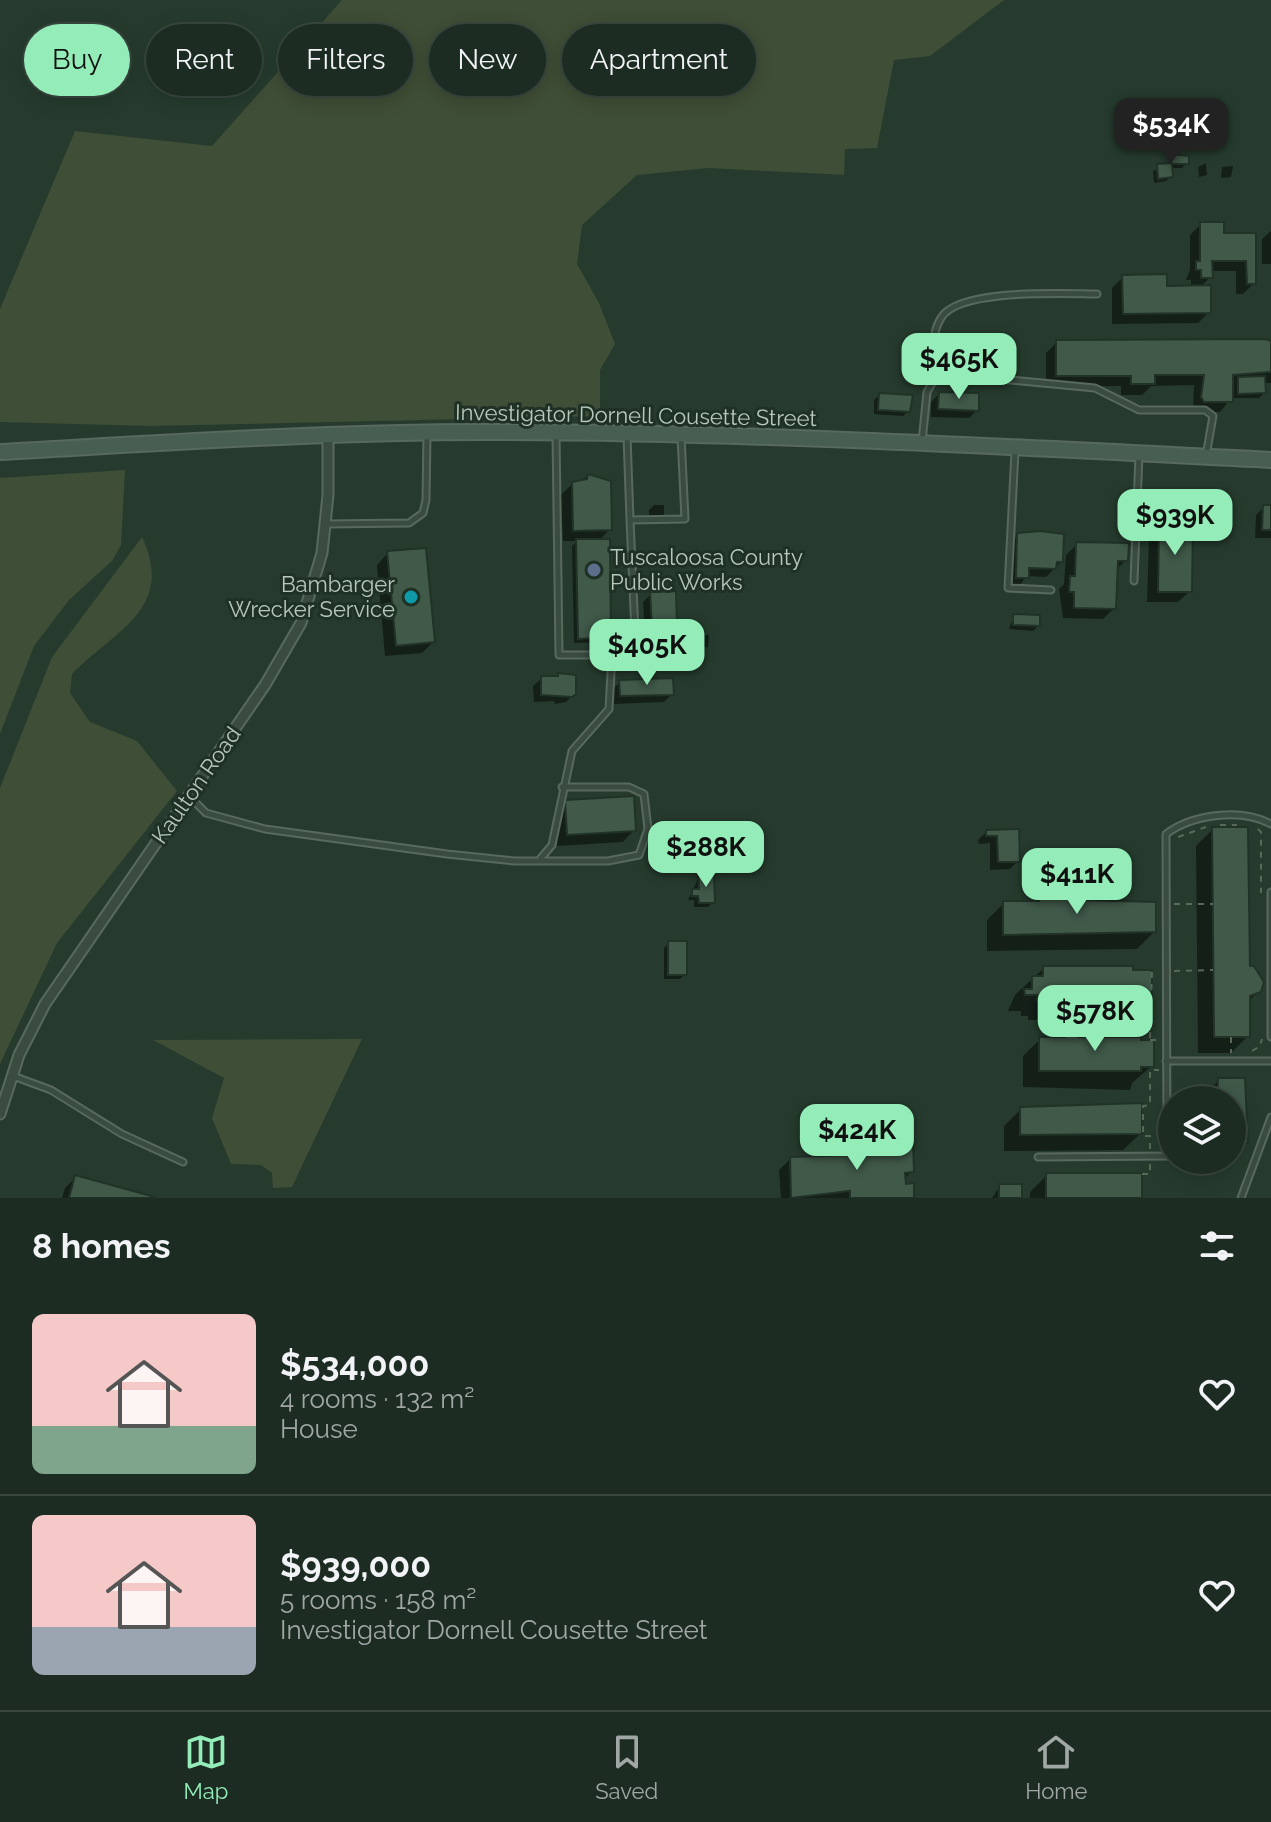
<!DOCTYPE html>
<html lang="en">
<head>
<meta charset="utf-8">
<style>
  :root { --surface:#1c2c22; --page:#25342a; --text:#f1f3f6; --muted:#a0a7a5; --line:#3a4840; --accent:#94edb8 }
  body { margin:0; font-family:Raleway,sans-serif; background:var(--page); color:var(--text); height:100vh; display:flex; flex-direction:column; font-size:30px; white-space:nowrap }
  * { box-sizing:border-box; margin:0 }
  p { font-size:26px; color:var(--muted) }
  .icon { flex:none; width:44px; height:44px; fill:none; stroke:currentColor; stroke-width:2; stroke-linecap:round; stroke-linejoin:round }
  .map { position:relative; height:1198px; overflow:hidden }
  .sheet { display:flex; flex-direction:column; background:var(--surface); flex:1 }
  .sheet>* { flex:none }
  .guide { position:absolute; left:24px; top:24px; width:800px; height:72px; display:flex; gap:16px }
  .tools { position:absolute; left:1158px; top:1086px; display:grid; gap:16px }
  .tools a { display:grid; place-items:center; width:88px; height:88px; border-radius:50%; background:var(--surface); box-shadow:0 4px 20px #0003,0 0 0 2px var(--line); font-size:40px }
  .price { position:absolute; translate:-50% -68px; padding:0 18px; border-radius:16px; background:var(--accent); color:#111; font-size:26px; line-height:52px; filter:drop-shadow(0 2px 4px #0008) }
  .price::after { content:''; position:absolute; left:50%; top:48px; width:24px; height:18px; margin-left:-12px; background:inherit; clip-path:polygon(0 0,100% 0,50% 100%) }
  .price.active { background:#222; color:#fff }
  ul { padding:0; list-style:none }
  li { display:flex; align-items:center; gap:24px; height:200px; padding:0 32px }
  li+li { border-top:2px solid var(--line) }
  li span { display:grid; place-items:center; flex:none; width:224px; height:160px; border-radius:12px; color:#555 }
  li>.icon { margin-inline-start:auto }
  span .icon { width:96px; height:96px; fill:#fffc; stroke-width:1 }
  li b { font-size:34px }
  h2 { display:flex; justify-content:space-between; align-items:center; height:96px; padding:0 32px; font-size:34px }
  .chip { padding:0 28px; border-radius:36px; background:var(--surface); box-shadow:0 4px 20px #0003,0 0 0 2px var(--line); font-size:28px; line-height:72px }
  .chip.active { background:var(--accent); color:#111 }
  .menu { display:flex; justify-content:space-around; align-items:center; height:112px; border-top:2px solid var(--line); background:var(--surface); font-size:22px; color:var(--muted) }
  .menu a { display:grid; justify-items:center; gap:4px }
  .menu .active { color:var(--accent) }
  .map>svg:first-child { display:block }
  .green { fill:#3f4e36 }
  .shadow { fill:#0007 }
  .building { fill:#405949; stroke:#213227; stroke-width:2 }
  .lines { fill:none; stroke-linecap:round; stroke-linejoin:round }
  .service-casing { stroke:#58695e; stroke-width:9 }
  .minor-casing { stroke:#58695e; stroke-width:13 }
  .secondary-casing { stroke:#58695e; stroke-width:18 }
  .path { stroke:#586957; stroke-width:2; stroke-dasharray:6 6; stroke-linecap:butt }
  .service { stroke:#3a4b40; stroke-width:5 }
  .minor { stroke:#3a4b40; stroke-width:9 }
  .secondary { stroke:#485e51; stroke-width:14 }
  .service-dot { fill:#5c6f8a; stroke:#1f3025; stroke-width:3 }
  .culture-dot { fill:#0f9aa8; stroke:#1f3025; stroke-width:3 }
  .labels { text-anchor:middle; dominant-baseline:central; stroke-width:6; stroke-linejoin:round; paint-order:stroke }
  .street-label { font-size:22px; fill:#b6c7bc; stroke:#1f3025 }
  .poi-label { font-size:22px; fill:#b6c7bc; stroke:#1f3025; text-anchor:start }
</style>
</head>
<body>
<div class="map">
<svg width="1271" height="1198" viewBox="0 0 1271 1198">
  <rect width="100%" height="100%" fill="#263b2e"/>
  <!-- green -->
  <path class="green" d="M342,0h662l-74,56 -36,4 -17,88 -32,1 -1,26 -136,-7 -71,7 -55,50 -5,39 22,39 16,41 -15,26v46l-451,10 -149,-4v-113l75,-178 137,15z
    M125,470l-4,75 -9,16 -43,39 -35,46 -34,88v-256z
    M142,537c34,72 -28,94 -70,137l-2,19 20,29 47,19 40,50 -120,152 -57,121v-276l52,-131z
    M362,1039l-70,148 -19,1 -1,-15 -11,-8 -30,-1 -19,-46 12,-40 -71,-38z"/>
  <!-- shadow -->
  <path class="shadow" d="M1171,157l16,6 -5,5h-12l1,8 -5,5 -12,2 -1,-12 14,-5z
    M1206,163l1,12 -8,2 -1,-10z
    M1233,166l-2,11 -10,1 1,-11z
    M1201,224l21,11h32v48l-11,11h-7v-23h-26l1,6 -11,10 9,25 -11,11 -86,1v-36l11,-11 42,11h26v-8h-5l4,-10v-35z
    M1271,231v33h-9v-25z
    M1057,342l214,1v40h-8l1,10 -5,5h-28l-11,14h-27l1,-27 -43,1 -9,9h-21v-9l-75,1v-34z
    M939,394l38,16 -8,8 -38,-1v-15z
    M879,395l29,16 -5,5 -29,-2v-14z
    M589,476l21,53 -11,12 10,101 -5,5h-7v-5l-23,1 -2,-97 5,-5h-14l-2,-46 12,-12z
    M1193,494l33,11 -5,5 -34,-3 1,-8z
    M654,505h10v10l-5,5h-10v-10z
    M1264,507h7v31h-16l1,-23z
    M1160,524l30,67 -12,11h-31l2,-67z
    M1018,535l43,27 -15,15 -19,-1 -8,10 -10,-1 1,-42z
    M1077,544l49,16 -11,11 -1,37 -11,11 -40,-1 -4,-29 5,-5 2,-29z
    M388,553l45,89 -11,11 -37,3 -8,-91z
    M651,594l24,31 -8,8 -22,1 -2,-32z
    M1014,616l24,10 -5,5 -24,-2z
    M701,635h8l-1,12h-8z
    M542,678l32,16 -8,8 -11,2 -1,-3 -20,1 -1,-16z
    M620,682l52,12 -8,8 -51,2 -1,-14z
    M566,802l68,28 -11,12 -66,4 -2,-33z
    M1213,829l35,139 11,23 -11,11v34l-17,17h-33l-2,-207z
    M1017,831l1,30 -8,8 -20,1v-27l-11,1 -1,-4 8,-8z
    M703,841l6,21 -5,5 -12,1z
    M678,842l-1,7h-9l2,-7z
    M699,877l14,25 -5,5h-14v-7h-6z
    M1039,898l115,6v28l-17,17 -150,2v-31l17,-17h31z
    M669,943l16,31 -5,5h-16v-31z
    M1044,968l87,4 19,29 -17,17 -105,2v-4h-7v-5h-13l7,-16z
    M1066,1029l10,10 76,27 -20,17 -2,7 -107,-3v-31l17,-17h16z
    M1219,1080h24l3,62 -14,14v-56h-24v-8z
    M1021,1109l119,25 -17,16 -119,1v-25z
    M850,1145l62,26 -9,9 9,18h-131l-2,-28 11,-11 48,-2z
    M1047,1175l93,23h-110v-6z
    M76,1177l74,21h-88l3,-10z
    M1000,1186l20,12h-28z"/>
  <!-- building -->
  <path class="building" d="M1171,154l18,2v8h-17l1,13 -15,2 -1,-15 14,-1z
    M1200,222h24v11h32v51h-9l-1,-23h-34l1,17h-12v-8h-5v-9h4z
    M1167,274v12l44,-1v28l-88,1 -1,-39z
    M1266,339l5,2v31l-38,3v27h-29l-3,-5 3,-22h-49v9h-24v-8h-75v-36z
    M1265,376l1,17 -28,1v-17z
    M939,392l40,1v18l-41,-2z
    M879,393l34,2 -3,17 -32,-2z
    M588,474l23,7 1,49 -39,1 -1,-49 15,-3z
    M1192,492h36l-1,14h-31l-4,-4z
    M1263,505h8v25h-9z
    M1159,522l34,1 -1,69h-34z
    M1040,531l24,3 -1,28h-6l-1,7 -27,-1v10h-13l1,-45z
    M576,539h34l1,104h-10v-5l-23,1z
    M1076,542l53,1 -1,18h-10l-2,48 -42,-1v-16h-5l1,-16h5z
    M426,548l9,94 -39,4 -9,-95z
    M676,591l1,35 -25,1 -2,-35z
    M1013,614l27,1v11l-27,-1z
    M558,673l18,2v19l-4,3 -31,-2v-19h17z
    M673,678l1,17 -54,1 -1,-16z
    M634,796l2,35 -69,4 -2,-35z
    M1212,827h36l2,139h4l10,16 -3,10 -11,4v41h-36z
    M1019,829l1,33h-22l-1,-26h-11v-6z
    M702,839h8l1,24 -15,1v-9l7,-1z
    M714,874l1,29h-16l-1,-7h-6v-7h7l-1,-14z
    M1065,895l16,1v4l75,2v30l-153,3v-34h36l-1,-5z
    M668,941h19v34h-19z
    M1043,966h90v4h19v32l-108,2v-4h-7v-5h-12l-1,-6h8v-13h11z
    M1065,1027h13v10h63v3h13v27h-13v4h-102v-34h26z
    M1218,1078h27l3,65h-5v4l-11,-4v-43h-15z
    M1142,1103v31l-122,1v-28z
    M913,1141l1,31 -9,1 1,11 8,-1v15h-64v-7l-59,7 -1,-41 60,-2 -1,-12z
    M1046,1173h96v25h-96z
    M75,1175l80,22v1h-86z
    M999,1184h23v14h-23z"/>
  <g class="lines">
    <!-- service casing -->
    <g class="service-casing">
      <path id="service" d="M934,380c-1,-19 -4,-45 7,-62 17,-30 123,-24 156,-24
        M556,434l3,221h77l-6,-135
        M627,436l3,84 55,-1 -4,-83
        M922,442l5,-50 7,-12 14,-6 147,14 44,22h66l8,6 -7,40
        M1015,451l-7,137 43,2
        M326,524l83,-1 14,-10 3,-13 1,-66
        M1134,581l5,-126
        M190,797l16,16 59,16 182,25 67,7h94l31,-6 9,-26 -4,-35 -15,-7h-67
        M541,858l11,-13 20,-94 37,-42 3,-54
        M1271,892v145
        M1166,1061h105
        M13,1076l38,14 71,44 61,28
        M1167,1156l-1,-322c27,-20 75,-26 105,-10
        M1038,1157l134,-1
        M1202,1160h18
        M1241,1198l30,-81"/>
    </g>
    <!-- minor casing -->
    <g class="minor-casing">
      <path id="minor" d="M0,1114l19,-59 26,-51 220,-319 36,-62 21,-70 6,-58v-60"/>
    </g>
    <!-- secondary casing -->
    <g class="secondary-casing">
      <path id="secondary" d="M0,452c162,-9 323,-20 485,-20 262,0 525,15 786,28"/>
    </g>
    <!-- path -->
    <path class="path" d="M1220,825h17
      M1258,829l3,3v61
      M1178,837l28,-10
      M1174,904h39
      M1174,971l39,-1
      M1231,1037v16
      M1150,1038l2,-68h4
      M1150,1040h8
      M1252,1051l8,-5 2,-7
      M1150,1149v-13h-7v-30l7,-1v-35h9
      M1142,1174h8v-11"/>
    <!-- service -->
    <use href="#service" class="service"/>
    <!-- minor -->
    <use href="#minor" class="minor"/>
    <!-- secondary -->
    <use href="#secondary" class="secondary"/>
  </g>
  <!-- markers -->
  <circle class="service-dot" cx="594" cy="570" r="8"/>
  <circle class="culture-dot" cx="411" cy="597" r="8"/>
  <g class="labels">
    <!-- street labels -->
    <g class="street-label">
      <text transform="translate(636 415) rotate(1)">Investigator Dornell Cousette Street</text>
      <text transform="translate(196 785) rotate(-55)">Kaulton Road</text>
    </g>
    <!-- poi labels -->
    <g class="poi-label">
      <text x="610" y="557">Tuscaloosa County<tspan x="610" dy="25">Public Works</tspan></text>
      <text x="395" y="584" text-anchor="end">Bambarger<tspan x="395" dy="25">Wrecker Service</tspan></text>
    </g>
  </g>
</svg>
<div class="tools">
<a><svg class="icon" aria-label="layers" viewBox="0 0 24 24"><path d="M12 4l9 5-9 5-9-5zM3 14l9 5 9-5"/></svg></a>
</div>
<b class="price active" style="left:1171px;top:166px">$534K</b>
<b class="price" style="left:959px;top:401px">$465K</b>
<b class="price" style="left:1175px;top:557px">$939K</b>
<b class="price" style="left:647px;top:687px">$405K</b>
<b class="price" style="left:706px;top:889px">$288K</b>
<b class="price" style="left:1077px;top:916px">$411K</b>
<b class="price" style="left:1095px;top:1053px">$578K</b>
<b class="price" style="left:857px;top:1172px">$424K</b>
<div class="guide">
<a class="chip active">Buy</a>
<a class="chip">Rent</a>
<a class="chip">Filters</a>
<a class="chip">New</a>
<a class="chip">Apartment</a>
</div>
</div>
<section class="sheet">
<h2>8 homes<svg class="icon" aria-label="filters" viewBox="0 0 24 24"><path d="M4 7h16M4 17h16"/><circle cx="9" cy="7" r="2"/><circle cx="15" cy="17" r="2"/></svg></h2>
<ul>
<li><span style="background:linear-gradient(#f6c9c9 70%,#7fa58c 0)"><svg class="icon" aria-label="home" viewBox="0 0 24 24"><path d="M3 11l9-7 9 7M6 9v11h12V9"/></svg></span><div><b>$534,000</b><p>4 rooms · 132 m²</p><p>House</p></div><svg class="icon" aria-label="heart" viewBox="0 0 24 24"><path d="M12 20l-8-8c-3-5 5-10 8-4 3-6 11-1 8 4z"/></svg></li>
<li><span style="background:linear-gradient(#f6c9c9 70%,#9aa5b1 0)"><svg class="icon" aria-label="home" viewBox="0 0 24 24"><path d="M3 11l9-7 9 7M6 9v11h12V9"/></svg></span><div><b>$939,000</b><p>5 rooms · 158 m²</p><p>Investigator Dornell Cousette Street</p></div><svg class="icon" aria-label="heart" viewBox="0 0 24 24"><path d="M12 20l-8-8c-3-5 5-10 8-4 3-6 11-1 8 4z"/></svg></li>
</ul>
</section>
<nav class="menu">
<a class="active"><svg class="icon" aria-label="map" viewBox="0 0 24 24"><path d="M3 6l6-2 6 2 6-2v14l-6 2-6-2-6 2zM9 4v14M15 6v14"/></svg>Map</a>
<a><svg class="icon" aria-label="saved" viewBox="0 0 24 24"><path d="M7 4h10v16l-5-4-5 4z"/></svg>Saved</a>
<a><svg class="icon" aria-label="home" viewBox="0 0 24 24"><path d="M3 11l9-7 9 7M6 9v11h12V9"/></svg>Home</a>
</nav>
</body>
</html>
